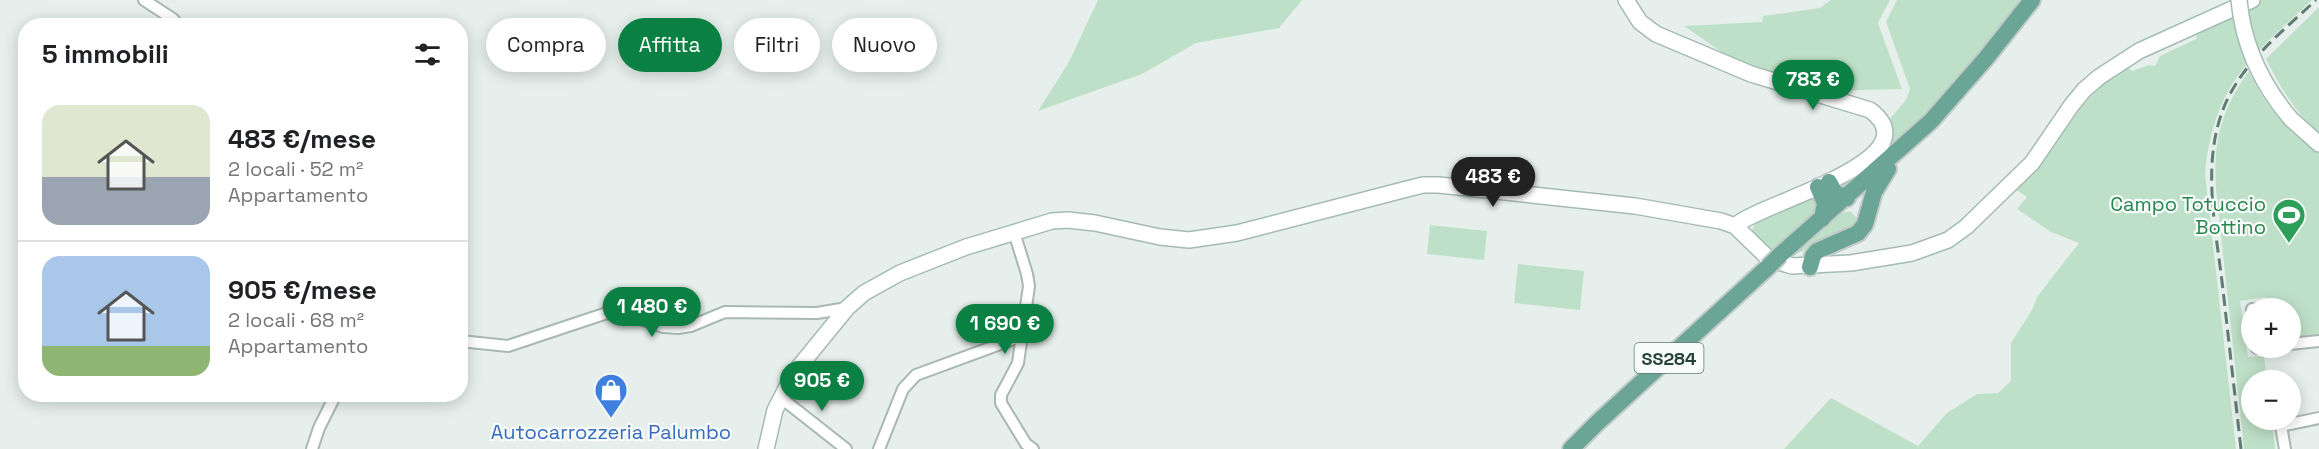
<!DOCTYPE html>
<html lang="it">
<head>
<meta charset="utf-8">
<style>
  :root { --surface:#fff; --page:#f6f6f6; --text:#202124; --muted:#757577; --line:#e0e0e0; --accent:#0b8043 }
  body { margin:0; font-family:"Space Grotesk",sans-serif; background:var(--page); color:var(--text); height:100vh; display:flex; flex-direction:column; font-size:22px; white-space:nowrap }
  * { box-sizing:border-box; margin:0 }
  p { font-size:20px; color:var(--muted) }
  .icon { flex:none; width:33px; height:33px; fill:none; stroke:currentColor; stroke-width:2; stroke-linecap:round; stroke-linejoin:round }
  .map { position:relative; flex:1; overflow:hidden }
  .panel { position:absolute; left:18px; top:18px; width:450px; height:384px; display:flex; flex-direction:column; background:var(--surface); border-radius:24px; box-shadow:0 3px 15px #0003 }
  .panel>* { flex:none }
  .guide { position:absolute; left:486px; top:18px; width:570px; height:54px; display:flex; gap:12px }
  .controls { position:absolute; left:2241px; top:298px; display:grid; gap:12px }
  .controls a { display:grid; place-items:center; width:60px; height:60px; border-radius:50%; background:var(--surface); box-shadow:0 3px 15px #0003; font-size:30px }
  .price { position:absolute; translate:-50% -51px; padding:0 14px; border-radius:21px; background:var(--accent); color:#fff; font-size:20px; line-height:39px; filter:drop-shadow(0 2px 3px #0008) }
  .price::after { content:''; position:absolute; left:50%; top:36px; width:18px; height:14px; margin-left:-9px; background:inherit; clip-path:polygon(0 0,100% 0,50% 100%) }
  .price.selected { background:#222; color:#fff }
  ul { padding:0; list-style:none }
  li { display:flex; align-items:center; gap:18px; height:150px; padding:0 24px }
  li+li { border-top:2px solid var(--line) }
  li span { display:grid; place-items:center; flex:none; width:168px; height:120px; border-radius:18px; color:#555 }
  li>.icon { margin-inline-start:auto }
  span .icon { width:72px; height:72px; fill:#fffc; stroke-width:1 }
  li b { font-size:26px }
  h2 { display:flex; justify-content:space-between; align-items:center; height:72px; padding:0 24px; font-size:26px }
  .pill { padding:0 21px; border-radius:27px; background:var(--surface); box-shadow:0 3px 15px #0003; font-size:21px; line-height:54px }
  .pill.selected { background:var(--accent); color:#fff }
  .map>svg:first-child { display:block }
  .green { fill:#bfe0c8 }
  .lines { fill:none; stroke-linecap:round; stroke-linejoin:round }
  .street-casing { stroke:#a8b8b2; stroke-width:14 }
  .secondary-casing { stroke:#a4bbb3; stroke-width:18 }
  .primary-casing { stroke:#c2cac8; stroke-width:20 }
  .street { stroke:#fff; stroke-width:10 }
  .secondary { stroke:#fff; stroke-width:15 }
  .primary { stroke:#6aa596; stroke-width:16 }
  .rail { stroke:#5f7d75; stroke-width:3; stroke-dasharray:12 6; stroke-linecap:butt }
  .secondary-bridge-casing { stroke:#a4bbb3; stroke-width:18; stroke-linecap:butt }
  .primary-bridge-casing { stroke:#c2cac8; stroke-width:20; stroke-linecap:butt }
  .secondary-bridge { stroke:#fff; stroke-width:15 }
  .primary-bridge { stroke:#6aa596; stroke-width:16 }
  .labels { text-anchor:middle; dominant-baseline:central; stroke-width:4.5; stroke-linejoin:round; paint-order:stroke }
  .shield { fill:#f7fbf9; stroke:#637a73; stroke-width:1.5 }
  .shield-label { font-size:18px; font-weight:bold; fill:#24423a }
  .leisure-label { font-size:20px; fill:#27864d; stroke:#f7fbf9; text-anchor:end }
  .shop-label { font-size:20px; fill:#366cbe; stroke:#f7fbf9 }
</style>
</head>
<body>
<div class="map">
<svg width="2319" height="449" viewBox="0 0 2319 449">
  <rect width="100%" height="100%" fill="#e6efeb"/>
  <!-- green -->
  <path class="green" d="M1098,0h204l-23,28 -83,15 -54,31 -104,37 31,-49z
    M1831,0h59l-12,23 24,66 -82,2 -18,-6v-9l-7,-1 -1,7 -65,-25 -45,-31 78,-4 1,-6 57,-8z
    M1897,0h126l-41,52 -57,62 -77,73 -7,2 -2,-6c21,-15 60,-33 50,-63l17,-20 4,-11 -24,-67z
    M2262,0h50c-62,58 -98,84 -107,174l31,275h-452l47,-51 87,48 29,-33 30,-19 21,-1 13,-12v-38l21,-33 5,-13 42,-54 -28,-11 -34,-23 10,-12 -12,-8c9,-9 19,-18 27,-27 29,-38 42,-68 85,-95l5,4 17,-6 6,1 5,-10 36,-17 2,-8z
    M2319,7v126c-24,-21 -39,-46 -53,-74z
    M2249,71c16,35 38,61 70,82v181l-28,4 -1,-29h-23l-2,-12 -25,4 8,56 16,-1 3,25h-15v39h20l3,29h-31l-28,-260c-3,-48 5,-79 33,-118z
    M1809,198h5l4,4 1,9 -48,43 -19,-21 3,-11z
    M1850,211l7,7v7l-71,34 52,-45z
    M1430,225l57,6 -3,29 -57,-6z
    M1518,264l66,7 -4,39 -66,-7z"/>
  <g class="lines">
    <!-- street casing -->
    <g class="street-casing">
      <path id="street" d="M144,0l29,19 6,7
        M1014,232l13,42 2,12 -11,77 -17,32v8l25,41 7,5
        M2252,309h1
        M460,341l48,5 102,-34 20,3 33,12 15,1 13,-2 34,-14 92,1 30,-5
        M2290,344l29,-3
        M2257,348h1
        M780,397l66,52
        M312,449l7,-21 17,-34
        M879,449l24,-60 13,-14 106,-39
        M2285,449l-4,-23 38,-8"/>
    </g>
    <!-- secondary casing -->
    <g class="secondary-casing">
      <path id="secondary" d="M1626,0l14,22 16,12 95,40 119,36c67,50 -114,94 -135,116
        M2291,119l28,25
        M766,449l9,-39 19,-37 53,-65 17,-15 36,-20 66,-26 86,-26 16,-1 27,3 65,14 29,3 48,-7 170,-44 16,-4h16l196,21 86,15 14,5 34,33 23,7 59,-3 61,-10 36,-13 18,-13 66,-64 39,-57 13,-16 15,-13 40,-26 113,-51"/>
    </g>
    <!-- primary casing -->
    <g class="primary-casing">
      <path id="primary" d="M1829,182l6,11 12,5
        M1818,187l7,16 -3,16
        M1780,255l151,-134 56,-64 45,-57
        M1810,267l3,-11 4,-5 41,-18 7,-9 9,-32 14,-23
        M1571,449l26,-26 171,-156"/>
    </g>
    <!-- street -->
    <use href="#street" class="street"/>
    <!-- secondary -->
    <use href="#secondary" class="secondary"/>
    <!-- primary -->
    <use href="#primary" class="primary"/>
    <!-- rail -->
    <path class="rail" d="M2241,449c-6,-53 -12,-106 -18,-159 -7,-63 -24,-132 5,-192 19,-39 57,-69 88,-98"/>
    <!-- secondary-bridge casing -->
    <g class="secondary-bridge-casing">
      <path id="secondary-bridge" d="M2239,0c4,45 23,85 52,119"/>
    </g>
    <!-- primary-bridge casing -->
    <g class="primary-bridge-casing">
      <path id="primary-bridge" d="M1768,267l12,-12"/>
    </g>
    <!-- secondary-bridge -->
    <use href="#secondary-bridge" class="secondary-bridge"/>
    <!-- primary-bridge -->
    <use href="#primary-bridge" class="primary-bridge"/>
  </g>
  <!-- icons -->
  <defs>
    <g id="stadium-pin" transform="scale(1.725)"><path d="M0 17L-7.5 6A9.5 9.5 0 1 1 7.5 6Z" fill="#2e9e5b" stroke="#f7fbf9"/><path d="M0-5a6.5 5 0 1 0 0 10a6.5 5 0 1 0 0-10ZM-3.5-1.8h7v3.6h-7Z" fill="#fff"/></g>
    <g id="shop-pin" transform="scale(1.725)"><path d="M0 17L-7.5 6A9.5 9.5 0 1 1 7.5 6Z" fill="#3f7fe0" stroke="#f7fbf9"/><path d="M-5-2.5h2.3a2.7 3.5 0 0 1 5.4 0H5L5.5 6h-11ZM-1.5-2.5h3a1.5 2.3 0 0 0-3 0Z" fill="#fff"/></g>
  </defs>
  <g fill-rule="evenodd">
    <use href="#stadium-pin" x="2289" y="215"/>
    <use href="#shop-pin" x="611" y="390"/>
  </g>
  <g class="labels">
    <!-- shield labels -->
    <rect class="shield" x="1634.5" y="343" width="69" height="30" rx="4.5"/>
    <g class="shield-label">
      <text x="1669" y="358">SS284</text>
    </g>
    <!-- leisure labels -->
    <g class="leisure-label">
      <text x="2266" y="204">Campo Totuccio<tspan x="2266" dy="23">Bottino</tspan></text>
    </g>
    <!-- shop labels -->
    <g class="shop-label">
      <text x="611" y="432">Autocarrozzeria Palumbo</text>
    </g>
  </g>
</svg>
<div class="controls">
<a>+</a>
<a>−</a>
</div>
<b class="price" style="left:1813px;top:111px">783 €</b>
<b class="price selected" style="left:1493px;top:208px">483 €</b>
<b class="price" style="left:652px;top:338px">1 480 €</b>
<b class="price" style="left:1005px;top:355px">1 690 €</b>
<b class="price" style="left:822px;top:412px">905 €</b>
<div class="guide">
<a class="pill">Compra</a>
<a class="pill selected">Affitta</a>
<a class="pill">Filtri</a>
<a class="pill">Nuovo</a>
</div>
<section class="panel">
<h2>5 immobili<svg class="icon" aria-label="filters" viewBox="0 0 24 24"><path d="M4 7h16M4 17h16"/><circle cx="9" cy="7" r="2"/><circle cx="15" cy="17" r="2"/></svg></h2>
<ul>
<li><span style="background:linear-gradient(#dfe7d0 60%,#9aa5b1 0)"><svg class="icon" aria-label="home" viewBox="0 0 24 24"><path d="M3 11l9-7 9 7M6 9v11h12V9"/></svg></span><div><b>483 €/mese</b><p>2 locali · 52 m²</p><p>Appartamento</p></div></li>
<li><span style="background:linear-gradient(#a9c7e8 75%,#8fb573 0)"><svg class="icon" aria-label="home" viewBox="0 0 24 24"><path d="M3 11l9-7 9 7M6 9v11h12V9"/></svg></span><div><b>905 €/mese</b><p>2 locali · 68 m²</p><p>Appartamento</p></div></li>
</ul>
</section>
</div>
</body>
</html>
